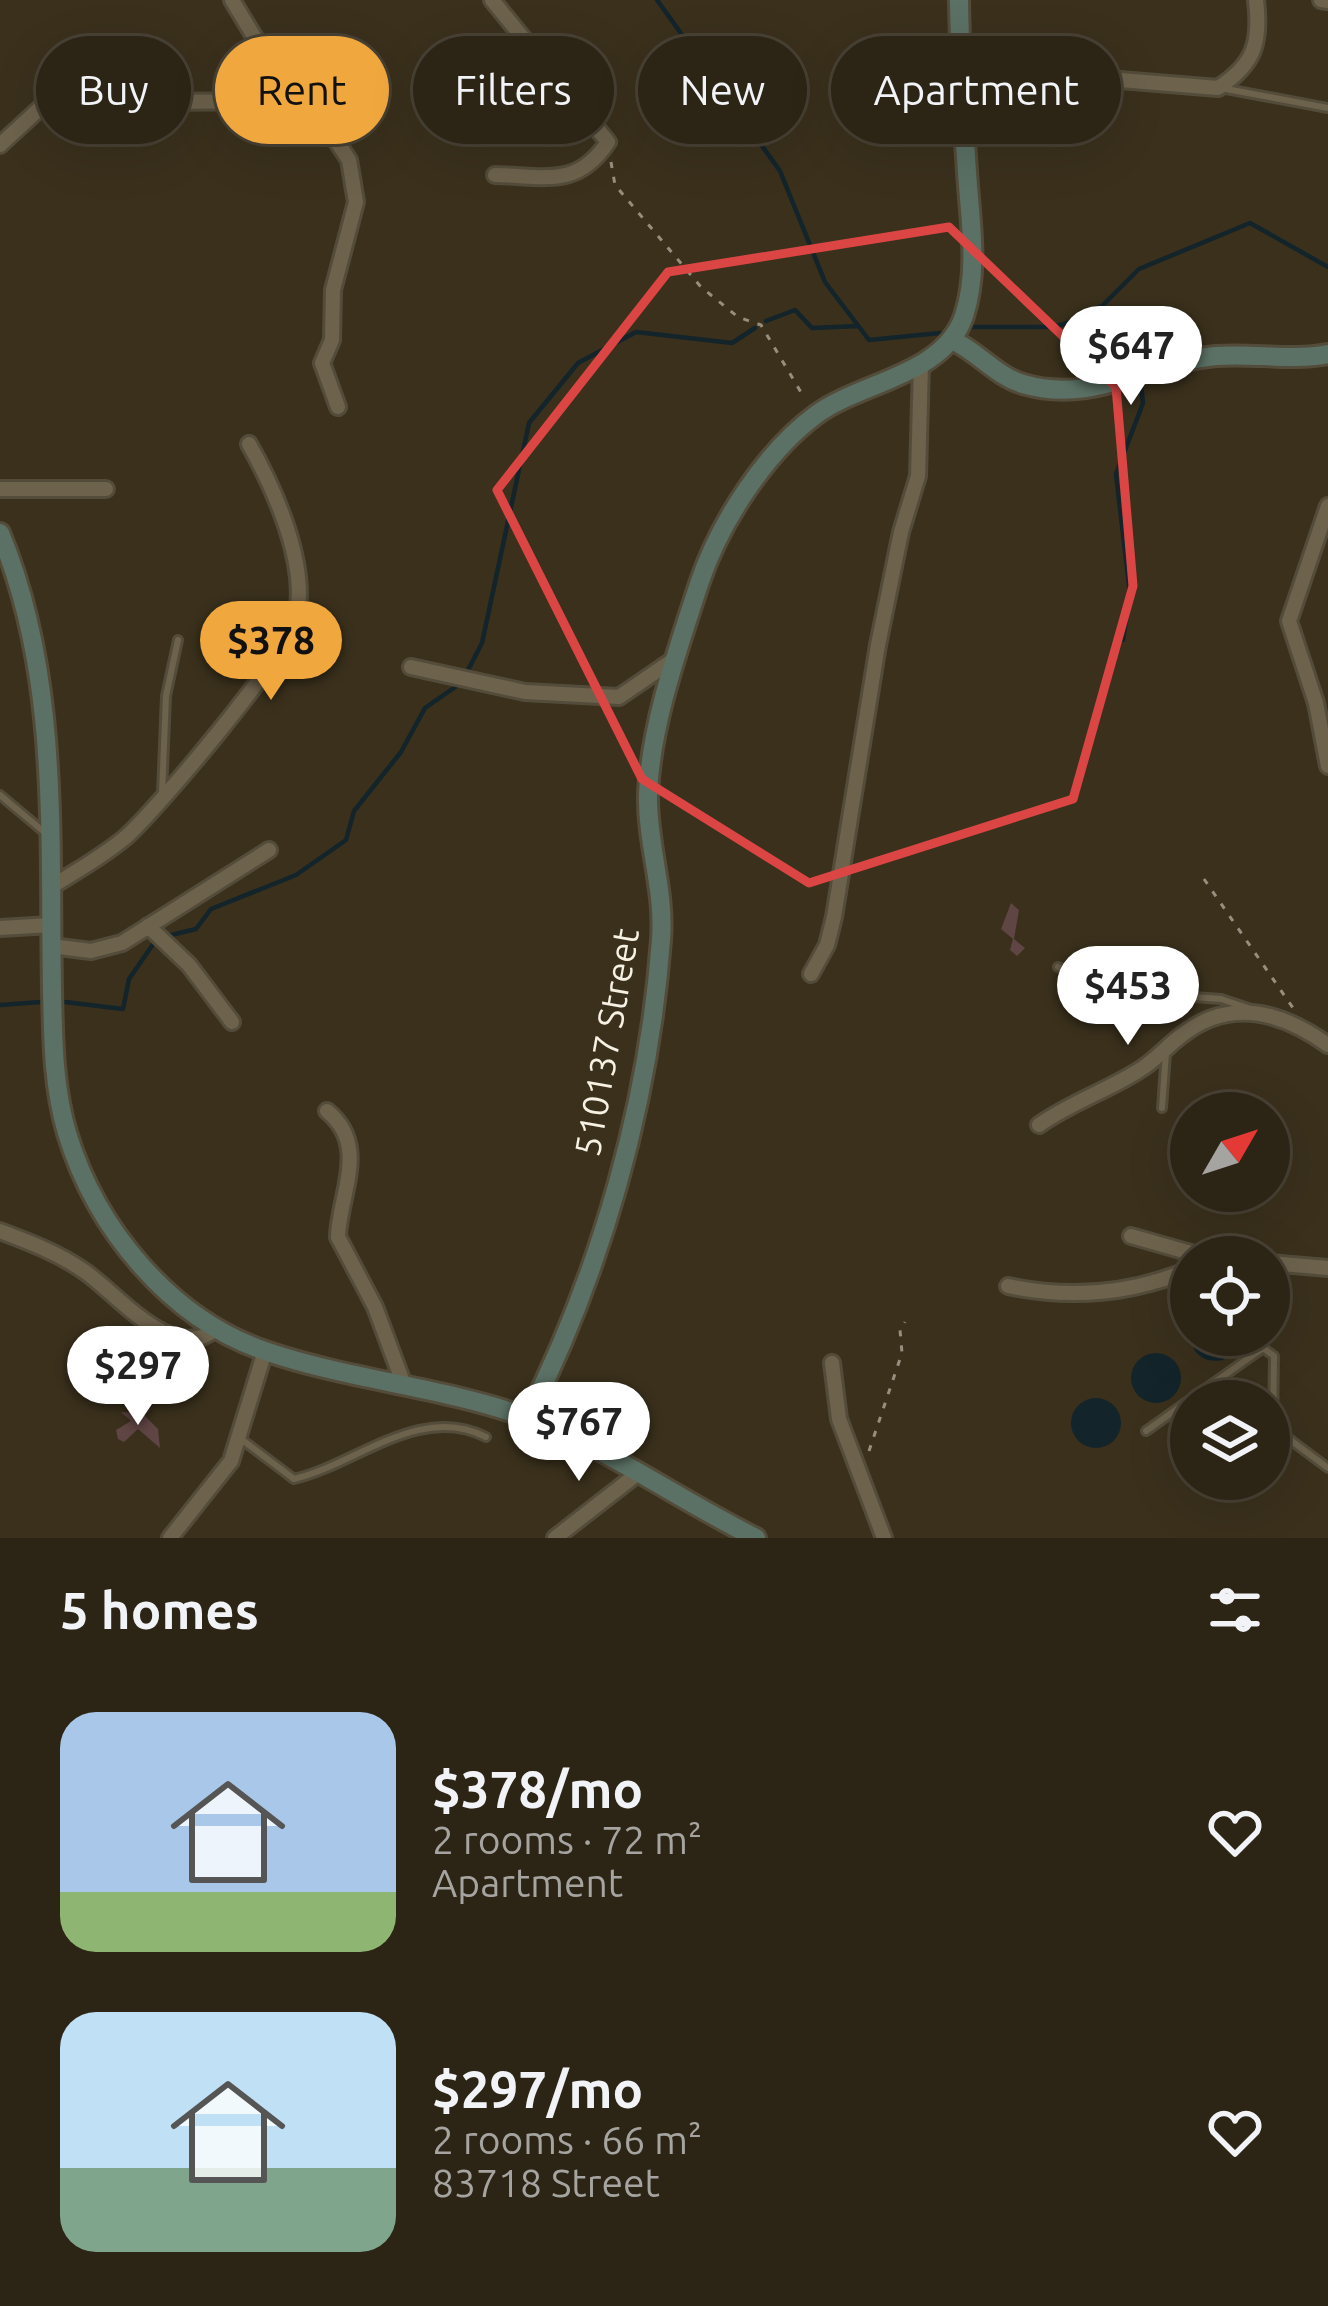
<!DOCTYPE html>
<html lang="en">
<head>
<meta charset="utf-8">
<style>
  :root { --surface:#2c2415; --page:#383022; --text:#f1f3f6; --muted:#a6a4a0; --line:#484134; --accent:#efa73e }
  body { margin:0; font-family:Ubuntu,sans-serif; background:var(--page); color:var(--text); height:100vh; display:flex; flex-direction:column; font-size:45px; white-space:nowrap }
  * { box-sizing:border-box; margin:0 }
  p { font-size:39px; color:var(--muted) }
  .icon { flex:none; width:66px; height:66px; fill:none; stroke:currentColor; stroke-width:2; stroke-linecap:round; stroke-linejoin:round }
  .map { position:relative; height:1538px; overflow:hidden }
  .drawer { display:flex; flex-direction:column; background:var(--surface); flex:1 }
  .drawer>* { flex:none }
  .banner { position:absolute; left:36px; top:36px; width:1257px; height:108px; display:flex; gap:24px }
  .needle { width:78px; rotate:51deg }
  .controls { position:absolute; left:1170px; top:1092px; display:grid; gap:24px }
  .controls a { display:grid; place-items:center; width:120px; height:120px; border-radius:50%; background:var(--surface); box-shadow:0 12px 48px #0002,0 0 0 3px var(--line); font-size:60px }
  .price { position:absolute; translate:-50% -102px; padding:0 27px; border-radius:42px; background:#fff; color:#222; font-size:39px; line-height:78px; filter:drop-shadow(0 3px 6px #0008) }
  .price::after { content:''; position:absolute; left:50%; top:72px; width:36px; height:27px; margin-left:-18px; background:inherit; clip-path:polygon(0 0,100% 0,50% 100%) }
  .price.on { background:var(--accent); color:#111 }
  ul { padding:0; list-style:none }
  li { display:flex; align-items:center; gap:36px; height:300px; padding:0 60px }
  li span { display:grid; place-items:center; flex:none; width:336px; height:240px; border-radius:36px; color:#555 }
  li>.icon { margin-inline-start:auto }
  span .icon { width:144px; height:144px; fill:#fffc; stroke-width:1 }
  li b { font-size:51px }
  h2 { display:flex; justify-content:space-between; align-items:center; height:144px; padding:0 60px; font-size:51px }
  .pill { padding:0 42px; border-radius:54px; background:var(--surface); box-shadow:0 12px 48px #0002,0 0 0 3px var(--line); font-size:42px; line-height:108px }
  .pill.on { background:var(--accent); color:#111 }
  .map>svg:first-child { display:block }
  .water { fill:#13242b }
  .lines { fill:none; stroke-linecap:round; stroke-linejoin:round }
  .stream { stroke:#13242b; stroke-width:4.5 }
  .building { fill:#5f4543 }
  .lane-casing { stroke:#544c3a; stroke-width:12 }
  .street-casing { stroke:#544c3a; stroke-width:20 }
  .secondary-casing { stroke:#544c3a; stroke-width:24 }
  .path { stroke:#968e7e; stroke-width:3; stroke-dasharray:6 9; stroke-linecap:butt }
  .lane { stroke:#6d624c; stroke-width:6 }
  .street { stroke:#6d624c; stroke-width:14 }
  .secondary { stroke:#5b7165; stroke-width:18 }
  .marked { fill:none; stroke:#db4644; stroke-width:9; stroke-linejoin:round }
  .labels { text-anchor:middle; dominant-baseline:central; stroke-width:9; stroke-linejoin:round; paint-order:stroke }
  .street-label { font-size:36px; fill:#f7f1e4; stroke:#3a301c }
</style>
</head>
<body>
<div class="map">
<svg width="1328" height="1538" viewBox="0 0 1328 1538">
  <rect width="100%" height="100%" fill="#3a301c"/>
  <!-- water -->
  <path class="water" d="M1191,1329v6h49l-4,15 -13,10c-21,4 -35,-9 -32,-31z
    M1131 1378a25 25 0 1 1 50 0a25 25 0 1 1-50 0Z
    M1071 1423a25 25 0 1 1 50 0a25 25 0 1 1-50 0Z"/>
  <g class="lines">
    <!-- stream -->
    <path class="stream" d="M657,0l123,171 45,111 44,58 71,-7
      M1099,307l35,61
      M766,321l29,-11 17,18 46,-2
      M968,327h85l39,-11 47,-47 111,-46 78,44
      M1123,640l7,-46 -14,-120 27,-71 -2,-18
      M466,674l16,-31 47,-220 49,-60 58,-31 96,11 23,-15
      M167,936l29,-7 15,-20 85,-34 50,-35 8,-29 47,-59 24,-44 36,-25
      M65,1002l58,7 6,-30 27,-39
      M0,1005l41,-3"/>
  </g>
  <!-- building -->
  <path class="building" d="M1011,903l8,7 -5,29 11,9 -8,8 -7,-6 3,-11 -12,-10z
    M121,1412l22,2 15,15 2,19 -22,-19 -14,13 -6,-3 -2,-9 15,-9z"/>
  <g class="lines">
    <!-- lane casing -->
    <g class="lane-casing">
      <path id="lane" d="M1221,88l107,20
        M162,794l4,-98 12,-56
        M0,795l43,36
        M1058,967l54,24 109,8 30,10
        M1162,1108l4,-55
        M1146,1431l117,-83 11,8 -1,71 55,41
        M241,1439l53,40c61,-14 126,-76 192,-42"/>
    </g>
    <!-- street casing -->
    <g class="street-casing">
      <path id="street" d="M232,0l61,101 26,14 30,45 7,42 -23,88 -1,50 -10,23 16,44
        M492,0l116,142c-31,46 -61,34 -113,33
        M1321,0l7,1
        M960,67l258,21c37,-24 43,-46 38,-88
        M0,145l50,-46 19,-8 73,11 151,-1
        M0,489h106
        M1328,506l-39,115 27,82 12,63
        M411,667l114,25 94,5 54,-37
        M51,887c25,-16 53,-31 76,-51 32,-29 160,-181 169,-217 13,-53 -21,-129 -47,-175
        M148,926l41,39 43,57
        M0,928l51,-3
        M51,946l40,5 31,-8 147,-93
        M811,974l16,-29 7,-28 44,-272 23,-113 17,-56 3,-112
        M327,1111c43,35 12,83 11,126l37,70 29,78
        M1039,1125c31,-22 67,-34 99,-54 17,-10 29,-25 44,-36 49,-38 100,-23 146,10
        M0,1231c29,11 58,22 84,40 34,23 89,95 133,57
        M1131,1236l74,21
        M1269,1263l59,5
        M1008,1286c62,13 124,8 183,-17
        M832,1363l7,56 45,119
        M170,1538l61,-77 34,-110
        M555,1538l82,-64"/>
    </g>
    <!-- secondary casing -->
    <g class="secondary-casing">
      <path id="secondary" d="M952,340c25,11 44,36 71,44 71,21 125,-22 193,-28 38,-3 74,5 112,-2
        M0,533c60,144 49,303 52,456 1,48 1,97 15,144 29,96 104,187 201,219 83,28 173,35 255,64 82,30 156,84 233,122
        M527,1418c74,-146 122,-315 134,-478 4,-50 -14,-96 -13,-145 2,-68 30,-146 51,-211 20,-60 66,-132 118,-170 46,-33 127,-39 147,-98 15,-46 6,-96 3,-144 -4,-57 -7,-114 -8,-172"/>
    </g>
    <!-- path -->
    <path class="path" d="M611,162l4,23 86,102 37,30 23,8 44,74
      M1204,879l89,129
      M869,1451l33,-98 -2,-23 5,-8"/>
    <!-- lane -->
    <use href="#lane" class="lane"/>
    <!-- street -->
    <use href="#street" class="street"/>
    <!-- secondary -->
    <use href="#secondary" class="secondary"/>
  </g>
  <!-- marked area -->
  <path class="marked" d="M949,227l167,160 17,199 -60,213 -264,84 -167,-104 -145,-289 171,-218z"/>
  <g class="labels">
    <!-- street labels -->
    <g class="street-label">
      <text transform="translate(606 1042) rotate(-80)">510137 Street</text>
    </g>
  </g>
</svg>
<div class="controls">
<a><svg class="needle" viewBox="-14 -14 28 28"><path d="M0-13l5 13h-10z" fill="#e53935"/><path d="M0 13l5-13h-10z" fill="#a6a4a0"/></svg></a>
<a><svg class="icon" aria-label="locate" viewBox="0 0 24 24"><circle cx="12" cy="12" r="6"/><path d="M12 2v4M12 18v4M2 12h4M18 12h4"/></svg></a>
<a><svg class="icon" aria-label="layers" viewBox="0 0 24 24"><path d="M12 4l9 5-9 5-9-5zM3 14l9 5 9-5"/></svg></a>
</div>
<b class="price" style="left:1131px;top:408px">$647</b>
<b class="price on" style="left:271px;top:703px">$378</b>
<b class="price" style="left:1128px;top:1048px">$453</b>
<b class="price" style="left:138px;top:1428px">$297</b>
<b class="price" style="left:579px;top:1484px">$767</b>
<div class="banner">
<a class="pill">Buy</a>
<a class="pill on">Rent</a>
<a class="pill">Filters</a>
<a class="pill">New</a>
<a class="pill">Apartment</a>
</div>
</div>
<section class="drawer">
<h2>5 homes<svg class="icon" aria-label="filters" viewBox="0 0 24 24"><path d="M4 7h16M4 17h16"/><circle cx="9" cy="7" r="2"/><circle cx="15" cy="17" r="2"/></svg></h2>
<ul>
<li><span style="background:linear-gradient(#a9c7e8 75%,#8fb573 0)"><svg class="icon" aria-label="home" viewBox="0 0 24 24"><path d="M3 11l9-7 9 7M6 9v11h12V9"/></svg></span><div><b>$378/mo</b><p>2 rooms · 72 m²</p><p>Apartment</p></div><svg class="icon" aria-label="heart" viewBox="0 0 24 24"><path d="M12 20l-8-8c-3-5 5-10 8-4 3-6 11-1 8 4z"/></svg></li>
<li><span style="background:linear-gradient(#bfe0f5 65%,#7fa58c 0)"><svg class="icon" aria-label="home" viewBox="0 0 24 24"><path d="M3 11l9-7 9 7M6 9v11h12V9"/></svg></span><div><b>$297/mo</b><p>2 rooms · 66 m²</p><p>83718 Street</p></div><svg class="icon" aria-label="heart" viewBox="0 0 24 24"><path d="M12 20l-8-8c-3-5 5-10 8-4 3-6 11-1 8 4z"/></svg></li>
</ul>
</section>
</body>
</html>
